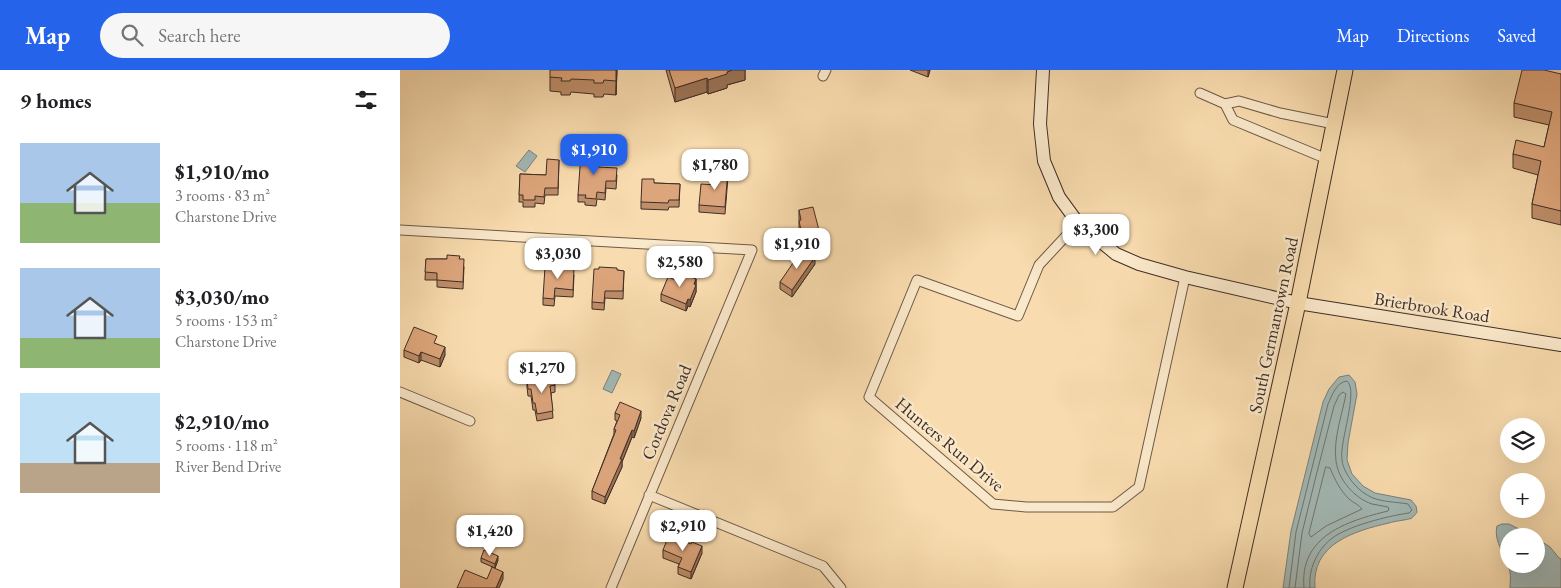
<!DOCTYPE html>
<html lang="en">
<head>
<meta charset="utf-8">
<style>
  :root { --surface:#fff; --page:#f6f6f6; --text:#202124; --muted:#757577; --accent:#2563eb }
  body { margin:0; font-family:"EB Garamond",serif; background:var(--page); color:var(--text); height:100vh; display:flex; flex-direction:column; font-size:19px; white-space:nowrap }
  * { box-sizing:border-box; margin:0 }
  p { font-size:16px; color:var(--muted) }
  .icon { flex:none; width:28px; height:28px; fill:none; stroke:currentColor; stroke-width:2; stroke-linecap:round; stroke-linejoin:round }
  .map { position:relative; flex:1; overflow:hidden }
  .side { display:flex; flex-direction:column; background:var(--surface); width:400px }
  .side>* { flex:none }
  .buttons { position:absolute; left:1100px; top:348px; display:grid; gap:10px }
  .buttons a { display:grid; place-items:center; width:45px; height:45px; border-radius:50%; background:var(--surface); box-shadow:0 5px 20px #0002; font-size:25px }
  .price { position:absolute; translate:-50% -42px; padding:0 11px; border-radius:10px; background:#fff; color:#222; font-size:16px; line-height:32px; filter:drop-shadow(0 1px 2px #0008) }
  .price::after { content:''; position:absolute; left:50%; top:30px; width:15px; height:11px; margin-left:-8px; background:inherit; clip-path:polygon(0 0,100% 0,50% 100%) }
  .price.current { background:var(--accent); color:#fff }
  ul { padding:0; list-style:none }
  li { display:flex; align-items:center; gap:15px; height:125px; padding:0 20px }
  li span { display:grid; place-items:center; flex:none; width:140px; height:100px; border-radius:0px; color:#555 }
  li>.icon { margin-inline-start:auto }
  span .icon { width:60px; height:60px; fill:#fffc; stroke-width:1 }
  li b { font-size:21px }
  h2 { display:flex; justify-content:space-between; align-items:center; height:60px; padding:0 20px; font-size:21px }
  header { display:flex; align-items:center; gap:30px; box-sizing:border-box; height:70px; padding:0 25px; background:var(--accent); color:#fff }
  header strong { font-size:24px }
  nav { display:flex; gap:28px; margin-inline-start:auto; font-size:18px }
  .search { width:350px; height:45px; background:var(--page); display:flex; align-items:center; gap:12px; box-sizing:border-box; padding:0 18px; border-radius:28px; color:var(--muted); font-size:19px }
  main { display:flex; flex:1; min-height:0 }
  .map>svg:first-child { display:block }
  .water { fill:#a2b8b5; stroke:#7a817c }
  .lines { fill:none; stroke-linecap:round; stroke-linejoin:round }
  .shore { stroke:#70736e; stroke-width:1 }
  .street-casing { stroke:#6d5948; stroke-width:11 }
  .secondary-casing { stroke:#3f2e26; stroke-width:14 }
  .primary-casing { stroke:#3f2e26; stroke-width:17 }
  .street { stroke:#fae8ca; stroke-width:9 }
  .secondary { stroke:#fae8ca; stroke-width:12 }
  .primary { stroke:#f8dbae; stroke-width:15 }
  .wall { fill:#be8e6a; stroke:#3f2e26 }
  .shaded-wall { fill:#9b7456; stroke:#3f2e26 }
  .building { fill:#dda57b; stroke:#3f2e26 }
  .labels { text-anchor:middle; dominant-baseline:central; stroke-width:5; stroke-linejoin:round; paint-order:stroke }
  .street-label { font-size:18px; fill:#3f2e26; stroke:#fae8ca }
</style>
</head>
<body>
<header>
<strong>Map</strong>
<div class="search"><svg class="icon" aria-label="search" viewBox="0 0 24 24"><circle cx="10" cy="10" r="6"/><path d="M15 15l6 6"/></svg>Search here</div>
<nav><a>Map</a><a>Directions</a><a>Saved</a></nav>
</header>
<main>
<section class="side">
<h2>9 homes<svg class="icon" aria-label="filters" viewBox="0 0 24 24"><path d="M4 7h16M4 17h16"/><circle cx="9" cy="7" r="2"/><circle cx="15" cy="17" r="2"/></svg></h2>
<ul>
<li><span style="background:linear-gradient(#a9c7e8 60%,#8fb573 0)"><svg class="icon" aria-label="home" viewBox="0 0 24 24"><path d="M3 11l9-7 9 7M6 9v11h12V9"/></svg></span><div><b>$1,910/mo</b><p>3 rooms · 83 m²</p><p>Charstone Drive</p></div></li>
<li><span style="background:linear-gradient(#a9c7e8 70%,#8fb573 0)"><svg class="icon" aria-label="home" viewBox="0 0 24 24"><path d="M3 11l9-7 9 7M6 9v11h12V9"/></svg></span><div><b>$3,030/mo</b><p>5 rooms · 153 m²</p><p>Charstone Drive</p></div></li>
<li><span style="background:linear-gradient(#bfe0f5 70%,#b9a48a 0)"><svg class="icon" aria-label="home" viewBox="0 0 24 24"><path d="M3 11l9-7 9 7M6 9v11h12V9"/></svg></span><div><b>$2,910/mo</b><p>5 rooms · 118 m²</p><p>River Bend Drive</p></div></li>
</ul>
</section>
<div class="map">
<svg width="1161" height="518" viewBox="0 0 1161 518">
  <rect width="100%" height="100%" fill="#f8dbae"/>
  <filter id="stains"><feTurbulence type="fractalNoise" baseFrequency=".004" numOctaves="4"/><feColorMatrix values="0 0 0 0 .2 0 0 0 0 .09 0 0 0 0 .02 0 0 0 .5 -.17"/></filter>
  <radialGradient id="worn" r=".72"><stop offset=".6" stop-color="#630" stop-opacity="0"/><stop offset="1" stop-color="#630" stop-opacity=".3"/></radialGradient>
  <!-- water -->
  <path class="water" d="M129,80l8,6 -12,16 -9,-6z
    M212,300l9,4 -9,19 -9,-4z
    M949,305l6,7 2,12 -9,49 -1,17 5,14 11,12 12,7 36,7 5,6 1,6c0,1 -5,6 -5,6 -4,2 -18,3 -23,5 -35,8 -78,21 -74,65h-32l8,-57 32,-129 6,-13 10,-12z
    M1102,454h7l24,12h-24v28h27v-26l14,9 9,11 2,1v29h-51c0,-5 1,-11 0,-16 -3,-15 -17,-30 -13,-46z"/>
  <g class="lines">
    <!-- shore -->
    <path class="shore" d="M926,397l4,1c5,12 10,22 19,31 5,4 10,6 13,10l-36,17 -15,11 -2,-3z
      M889,518l7,-56 32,-128c4,-8 8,-22 19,-23 12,10 -8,61 -5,79 1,9 7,18 12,24 5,6 12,11 19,14 10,4 24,4 35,6l4,6 -3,3c-21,3 -62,13 -78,26 -14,11 -23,31 -21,49
      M895,518l7,-55 14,-57 18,-70 5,-11 4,-3 3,2c-4,21 -13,45 -10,67 2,18 18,37 36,43 5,1 11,2 16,3l1,2 -1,2c-41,10 -89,25 -84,77"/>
    <!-- street casing -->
    <g class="street-casing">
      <path id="street" d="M423,6l3,-6
        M800,23l25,11
        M927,89l-94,-39 -8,-16 14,-3 41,12 54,11
        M678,153l-39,42 -21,51 -101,-36 -48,117 124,107 33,3h87l26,-20 46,-210
        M0,160l352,20 -141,338
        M0,322l70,29
        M249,425l174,71 18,22"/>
    </g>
    <!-- secondary casing -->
    <g class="secondary-casing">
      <path id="secondary" d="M643,0l-3,54 4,37 15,36 19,26 38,31 23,10 46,13 113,26 263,42"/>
    </g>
    <!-- primary casing -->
    <g class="primary-casing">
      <path id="primary" d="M835,518l63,-285 47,-233"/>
    </g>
    <!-- street -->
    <use href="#street" class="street"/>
    <!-- secondary -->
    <use href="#secondary" class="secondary"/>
    <!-- primary -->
    <use href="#primary" class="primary"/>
  </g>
  <!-- wall -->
  <path class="wall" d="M217,0l-1,25 -12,-1 -1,3h-9v-3l-23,-2 -1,3h-9v-3l-11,-1v-14z
    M266,0h79v10l-18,5v3l-19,6 -1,-2 -32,10z
    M510,0h20l-2,7z
    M1161,4v151l-29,-7v-14l6,-29 -25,-7v-14l31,-7 5,-22 -35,-8v-14z
    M159,90l-1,35h-13l-1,9 -9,-1v4h-12v-5h-4l1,-28 26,1z
    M199,97l18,8 -1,14 -10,-1 -1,12 -8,-1 -1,7 -11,-1v-3h-7v-7z
    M328,107l-3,37 -26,-2v-7l18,-20z
    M254,113l26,1 -1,23h-10l-1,3 -27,-1v-7z
    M399,140l22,36 -14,3 -3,-13 -3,1 -2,-9z
    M26,189h33l5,8 -1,22 -26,-2v-7h-12z
    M395,194h20l-23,33 -12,-8v-7z
    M169,198l5,7 -1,22 -18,-1 -1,10 -11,-1v-7z
    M217,200l7,1 -1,28 -18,-1 -1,12 -12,-1v-7z
    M296,209v13l-6,15 -2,-1 -2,5 -25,-10v-7l17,-13z
    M37,274l8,11 -5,12 -19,-7 -2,3 -15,-6v-7z
    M127,310l28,5v7l-4,1 2,25 -16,3 -2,-11h-2l-2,-14h-3l-1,-9z
    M215,343l26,5 -7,20 -2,-1 -10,25v5l-17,37 -13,-5v-8l22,-57v-5l3,-8 -2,-1z
    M263,480l39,3 -11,26 -13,-5v-7l1,-3 -16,-6z
    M81,488l17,2 -3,8 -14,-6z"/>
  <!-- shaded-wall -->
  <path class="shaded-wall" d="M216,0h1l-1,25z
    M332,0h13v10l-18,5v3l-19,6v-14z
    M528,0h2l-2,7z
    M307,8v14l-32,10v-14z
    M404,159v7l-3,1v-7z
    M421,168v8l-14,3v-8z
    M415,187v7l-23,33v-7z
    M296,209v13l-6,15v-7z
    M288,229v7l-2,5v-7z
    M45,277v8l-5,12v-8z
    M21,282v8l-2,3v-7z
    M241,341v7l-7,20v-7z
    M232,360v7l-10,25v5l-17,37v-7z
    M302,476v7l-11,26v-7z
    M98,486v4l-3,8v-4z
    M103,502v7l-4,9h-3z"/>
  <!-- building -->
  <path class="building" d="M150,0h66v11l-12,-1 -1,3h-9v-3l-23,-1 -1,2h-9l1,-3 -12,-1z
    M269,0h63l-5,2v2l-19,6 -1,-2 -32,10z
    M1122,0h22l17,4v137l-29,-7 9,-43 -28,-7 3,-14 28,7 8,-35 -38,-9z
    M181,83l18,1 -1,13 19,1 -1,13h-10l-1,12 -8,-1 -1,7 -11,-1 1,-3h-8z
    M147,89l12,1 -1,28h-13l-1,9 -9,-1v4h-12v-5h-4l1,-21 26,1z
    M318,99l10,1 -3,37 -26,-2 2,-21 16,1z
    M242,109h12v4l26,1 -1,16h-10l-1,3 -27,-1z
    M413,137l8,31 -14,3 -3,-12 -3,1 -2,-9 2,-1 -2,-10z
    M404,180l11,7 -23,33 -12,-8 13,-19 2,1z
    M47,185l13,1 -1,3h5l-1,23 -26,-2v-7l-12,-1 1,-13h21z
    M151,194l18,1v3h5l-1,22 -18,-2 -1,11 -11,-1 2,-31h6z
    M199,197l18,1v2l7,1 -1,20h-18l-1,12 -12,-1 2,-33h5z
    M281,203l15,6 -2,5 2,1 -6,15 -2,-1 -2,5 -25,-10 7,-17 10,4z
    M14,257l23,9 -3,7 11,4 -5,12 -19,-7 -2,4 -15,-6z
    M153,306l2,9 -5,1 3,25 -16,3 -2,-11h-2l-2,-14h-3l-1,-9z
    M220,332l21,9 -7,20 -2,-1 -12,29h2l-17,38 -13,-6 24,-61 -2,-1 6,-14 -5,-2z
    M269,465l22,9 1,-2 10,4 -11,26 -13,-5 4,-9 -19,-8z
    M84,480l14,6 -3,8 -14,-6z
    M92,497l11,5 -7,16h-39l8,-18 22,9z"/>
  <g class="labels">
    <!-- street labels -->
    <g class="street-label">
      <text transform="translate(1032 237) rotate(9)">Brierbrook Road</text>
      <text transform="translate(873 255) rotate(-78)">South Germantown Road</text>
      <text transform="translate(266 342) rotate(-67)">Cordova Road</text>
      <text transform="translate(550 374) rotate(40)">Hunters Run Drive</text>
    </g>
  </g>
  <rect width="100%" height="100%" filter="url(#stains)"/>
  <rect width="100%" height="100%" fill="url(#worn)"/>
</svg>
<div class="buttons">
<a><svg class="icon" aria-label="layers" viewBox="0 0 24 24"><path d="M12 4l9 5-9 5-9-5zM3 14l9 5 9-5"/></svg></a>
<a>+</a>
<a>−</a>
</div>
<b class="price current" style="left:194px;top:106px">$1,910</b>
<b class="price" style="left:315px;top:121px">$1,780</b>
<b class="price" style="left:696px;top:186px">$3,300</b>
<b class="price" style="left:397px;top:200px">$1,910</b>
<b class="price" style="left:158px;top:210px">$3,030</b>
<b class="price" style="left:280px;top:218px">$2,580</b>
<b class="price" style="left:142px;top:324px">$1,270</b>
<b class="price" style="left:283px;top:482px">$2,910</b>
<b class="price" style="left:90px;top:487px">$1,420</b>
</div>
</main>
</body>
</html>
